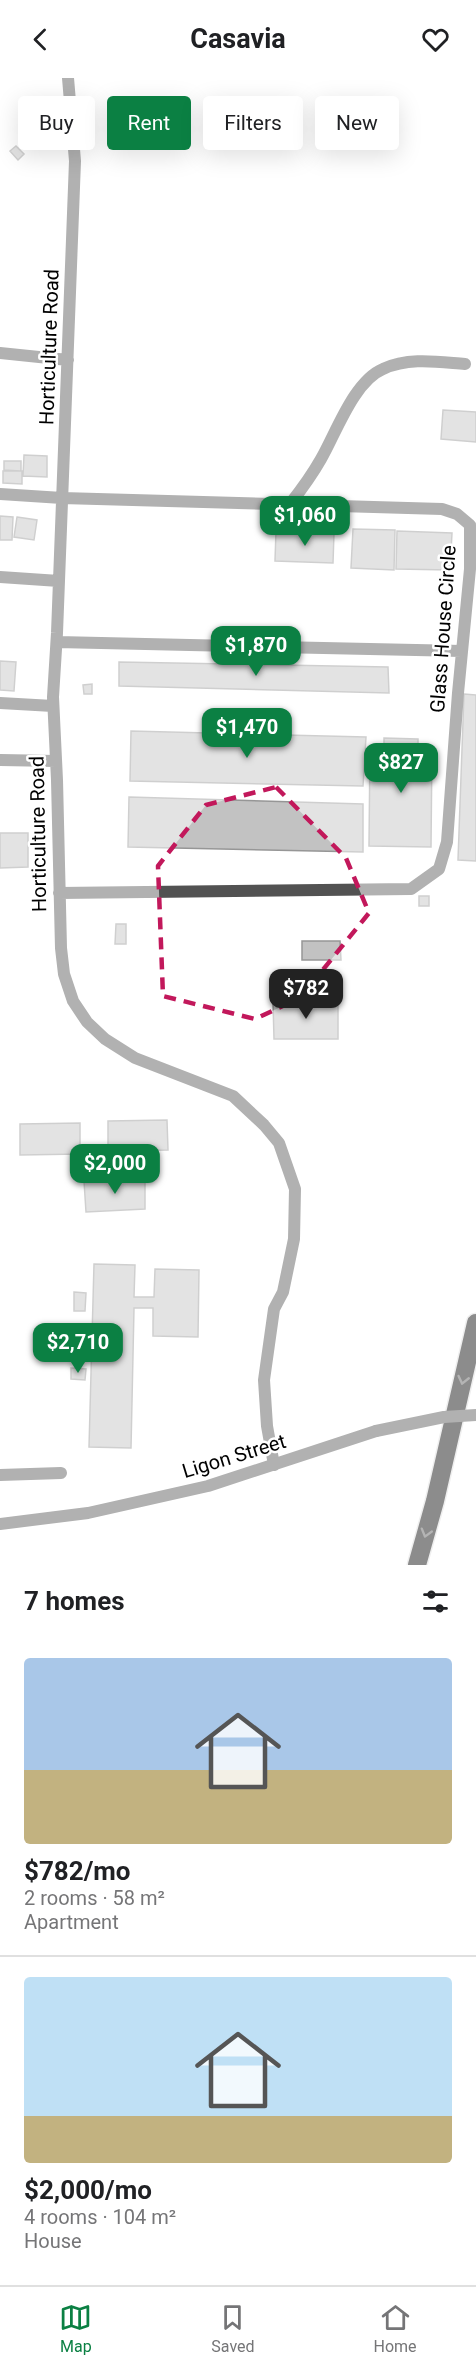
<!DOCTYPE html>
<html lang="en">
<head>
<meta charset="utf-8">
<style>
  :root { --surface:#fff; --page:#f6f6f6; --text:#202124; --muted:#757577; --line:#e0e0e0; --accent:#0b8043 }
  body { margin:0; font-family:Roboto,sans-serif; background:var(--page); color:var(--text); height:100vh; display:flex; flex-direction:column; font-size:22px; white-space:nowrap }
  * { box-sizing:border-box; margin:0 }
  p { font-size:20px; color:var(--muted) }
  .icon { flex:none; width:33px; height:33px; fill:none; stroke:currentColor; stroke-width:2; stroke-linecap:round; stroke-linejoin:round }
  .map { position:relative; height:1487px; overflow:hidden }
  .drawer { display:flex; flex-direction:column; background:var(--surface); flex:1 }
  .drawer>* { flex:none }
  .hud { position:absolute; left:18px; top:18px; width:441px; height:54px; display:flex; gap:12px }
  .price { position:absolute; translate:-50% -51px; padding:0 14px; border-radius:12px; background:var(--accent); color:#fff; font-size:20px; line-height:39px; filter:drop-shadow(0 2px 3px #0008) }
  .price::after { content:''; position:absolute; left:50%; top:36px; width:18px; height:14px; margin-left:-9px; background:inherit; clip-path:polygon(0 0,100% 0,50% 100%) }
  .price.selected { background:#222; color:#fff }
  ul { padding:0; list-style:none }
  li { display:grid; align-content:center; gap:12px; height:318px; padding:0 24px }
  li+li { border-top:2px solid var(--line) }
  li span { display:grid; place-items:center; height:186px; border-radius:6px; color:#555 }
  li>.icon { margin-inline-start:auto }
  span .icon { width:108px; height:108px; fill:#fffc; stroke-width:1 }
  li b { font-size:26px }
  h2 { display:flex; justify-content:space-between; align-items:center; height:72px; padding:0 24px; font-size:26px }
  .pill { padding:0 21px; border-radius:6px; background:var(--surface); box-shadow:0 6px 24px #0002; font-size:21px; line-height:54px }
  .pill.selected { background:var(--accent); color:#fff }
  header { display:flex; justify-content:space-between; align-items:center; height:78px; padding:0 24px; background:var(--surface); font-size:27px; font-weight:700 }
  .menu { display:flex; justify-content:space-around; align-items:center; height:84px; border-top:2px solid var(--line); background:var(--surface); font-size:16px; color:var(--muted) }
  .menu a { display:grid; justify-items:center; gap:3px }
  .menu .selected { color:var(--accent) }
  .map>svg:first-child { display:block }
  .building { fill:#c2c2c2; stroke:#969696; stroke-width:1.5 }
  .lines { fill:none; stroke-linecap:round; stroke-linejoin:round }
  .motorway-casing { stroke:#dbdbdb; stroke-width:21 }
  .service { stroke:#525252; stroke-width:12 }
  .minor { stroke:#525252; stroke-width:12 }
  .motorway { stroke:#000; stroke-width:18 }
  .minor-bridge { stroke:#525252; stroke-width:12 }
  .oneway { stroke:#595959 }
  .marked { fill:none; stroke:#c2185b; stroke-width:4.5; stroke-dasharray:12 8; stroke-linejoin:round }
  .labels { text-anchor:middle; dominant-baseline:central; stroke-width:5; stroke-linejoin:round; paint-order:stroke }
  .street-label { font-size:20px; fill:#000; stroke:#fff }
</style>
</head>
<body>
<header><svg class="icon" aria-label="back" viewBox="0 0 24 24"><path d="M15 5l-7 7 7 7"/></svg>Casavia<svg class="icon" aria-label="heart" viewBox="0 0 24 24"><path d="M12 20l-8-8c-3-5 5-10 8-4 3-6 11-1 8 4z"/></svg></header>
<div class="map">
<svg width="476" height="1487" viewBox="0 0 476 1487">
  <rect width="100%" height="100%" fill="#fff"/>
  <!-- building -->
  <path class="building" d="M16,68l8,8 -6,6 -8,-9z
    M443,332l33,2v30l-35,-3z
    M24,377l23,1v21l-24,-1z
    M4,383h17v10l-17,-1z
    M3,393h19v13l-19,-1z
    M0,438l13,1 -1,23h-12z
    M17,439l20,3 -3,20 -20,-3z
    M353,451l42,1 -1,40 -43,-2z
    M276,453l58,2 -1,30 -58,-2z
    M397,453l55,2 -2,37 -54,-1z
    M0,583l16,1 -2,29 -14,-1z
    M119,584l269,5 1,26 -270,-7z
    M92,606v10h-8l-1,-9z
    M464,616l12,1v166l-18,-1z
    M131,653l235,6 -3,49 -233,-5z
    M384,660l34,1v8h14l-1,100 -62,-1 1,-100h14z
    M129,719l234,7v48l-235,-5z
    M0,755h28v34l-28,1z
    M419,818h10v10h-10z
    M116,846h10v20h-11z
    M302,863h38l1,19h-39z
    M273,924h65v37h-64z
    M167,1042l1,30 -60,1v-30z
    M80,1045v31l-60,1v-31z
    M145,1101v30l-59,3 -2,-31z
    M94,1186l41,1 -1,32h20l1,-28 44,1 -1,67 -45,-1v-28h-19l-3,140 -42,-1z
    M74,1214l12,1 -1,18h-11z
    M71,1290l15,1 -1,11 -14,-1z"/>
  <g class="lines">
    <!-- motorway casing -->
    <g class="motorway-casing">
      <path id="motorway" d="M417,1487l18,-64 41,-178"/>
    </g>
    <!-- service -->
    <path class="service" d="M68,0l7,83 -18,472 -4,64 4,83 4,168 3,26 9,27 14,21 18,17 30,19 98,38 31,29 15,18 16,46 -1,50 -11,53 -9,17 -10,71 3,46 7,39
      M0,275l68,7
      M0,416l62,4 380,11 15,5 13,11v44l-12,124 -11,149 -8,27 -28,20 -352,4
      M290,426c11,-14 22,-29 31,-45 15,-26 33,-78 62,-90 26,-12 55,-7 82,-5
      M0,499l59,4
      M57,564l405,9
      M0,625l53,3
      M0,682l56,1
      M0,1397l61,-2"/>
    <!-- minor -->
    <path class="minor" d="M0,1446l88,-11 120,-27 168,-55"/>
    <!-- motorway -->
    <use href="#motorway" class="motorway"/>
    <!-- minor-bridge -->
    <path class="minor-bridge" d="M376,1353l68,-14 32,-2"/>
  </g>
  <!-- one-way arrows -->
  <defs><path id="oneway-chevron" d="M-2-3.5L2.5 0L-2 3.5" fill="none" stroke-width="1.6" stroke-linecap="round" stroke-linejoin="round" transform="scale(1.5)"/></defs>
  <g class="oneway">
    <use href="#oneway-chevron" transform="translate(463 1302) rotate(103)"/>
    <use href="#oneway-chevron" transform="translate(426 1455) rotate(106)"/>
  </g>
  <!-- marked area -->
  <path d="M0 0H476V1487H0ZM276,709l70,71 23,55 -69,85 -45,21 -92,-23 -5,-130 48,-61z" fill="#fff" fill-opacity=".55" fill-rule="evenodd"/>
  <path class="marked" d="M276,709l70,71 23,55 -69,85 -45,21 -92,-23 -5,-130 48,-61z"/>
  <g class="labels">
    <!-- street labels -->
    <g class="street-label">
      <text transform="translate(49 269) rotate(-88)">Horticulture Road</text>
      <text transform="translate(443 551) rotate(-86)">Glass House Circle</text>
      <text transform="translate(38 756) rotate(-91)">Horticulture Road</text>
      <text transform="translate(234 1378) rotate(-17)">Ligon Street</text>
    </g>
  </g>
</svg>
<b class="price" style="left:305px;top:469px">$1,060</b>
<b class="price" style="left:256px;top:599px">$1,870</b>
<b class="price" style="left:247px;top:681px">$1,470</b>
<b class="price" style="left:401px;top:716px">$827</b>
<b class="price selected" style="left:306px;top:942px">$782</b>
<b class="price" style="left:115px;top:1117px">$2,000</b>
<b class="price" style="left:78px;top:1296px">$2,710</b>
<div class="hud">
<a class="pill">Buy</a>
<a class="pill selected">Rent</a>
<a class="pill">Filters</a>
<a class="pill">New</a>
</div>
</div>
<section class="drawer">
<h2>7 homes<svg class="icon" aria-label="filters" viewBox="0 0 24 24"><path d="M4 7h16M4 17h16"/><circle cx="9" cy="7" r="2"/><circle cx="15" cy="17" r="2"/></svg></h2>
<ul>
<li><span style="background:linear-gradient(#a9c7e8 60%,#c2b280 0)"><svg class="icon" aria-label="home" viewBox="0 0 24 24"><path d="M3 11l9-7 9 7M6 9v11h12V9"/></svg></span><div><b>$782/mo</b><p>2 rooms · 58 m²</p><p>Apartment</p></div></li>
<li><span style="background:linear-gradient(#bfe0f5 75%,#c2b280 0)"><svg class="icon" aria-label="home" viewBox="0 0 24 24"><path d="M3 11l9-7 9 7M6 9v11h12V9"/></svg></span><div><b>$2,000/mo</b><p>4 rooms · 104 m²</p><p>House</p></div></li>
</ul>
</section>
<nav class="menu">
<a class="selected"><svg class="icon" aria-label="map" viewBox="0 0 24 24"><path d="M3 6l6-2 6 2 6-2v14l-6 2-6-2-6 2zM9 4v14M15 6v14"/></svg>Map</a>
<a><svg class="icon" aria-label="saved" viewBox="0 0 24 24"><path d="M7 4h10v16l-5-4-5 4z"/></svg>Saved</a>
<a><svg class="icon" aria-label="home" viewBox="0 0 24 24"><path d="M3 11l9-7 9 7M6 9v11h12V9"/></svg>Home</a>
</nav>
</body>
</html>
